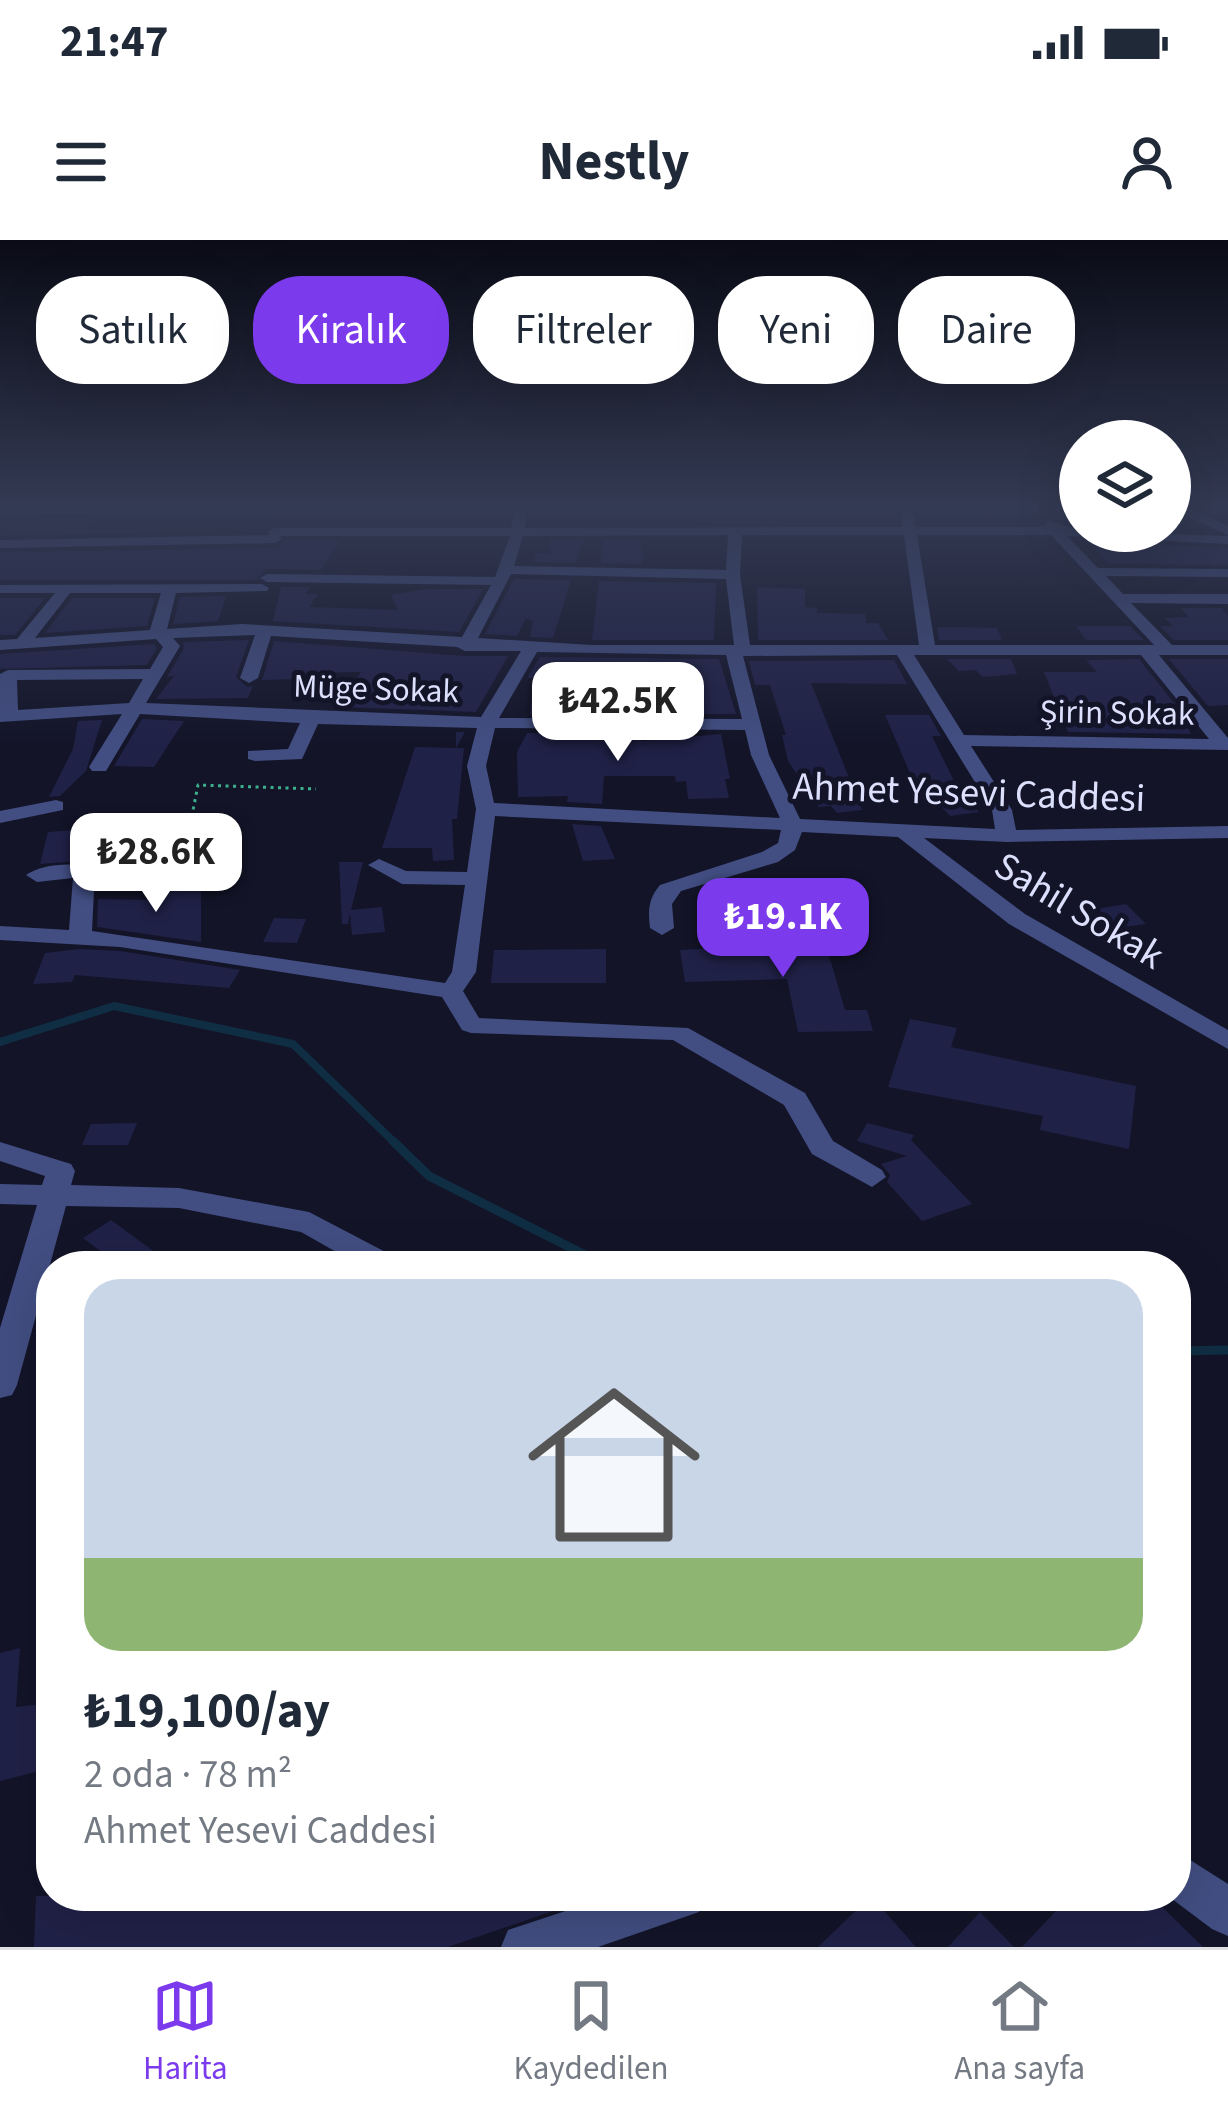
<!DOCTYPE html>
<html lang="tr">
<head>
<meta charset="utf-8">
<style>
  :root { --surface:#fff; --page:#f6f6f7; --text:#1f2937; --muted:#747a83; --line:#e0e1e3; --accent:#7c3aed }
  body { margin:0; font-family:"Source Sans 3",sans-serif; background:var(--page); color:var(--text); height:100vh; display:flex; flex-direction:column; font-size:45px; white-space:nowrap }
  * { box-sizing:border-box; margin:0 }
  p { font-size:39px; color:var(--muted) }
  .icon { flex:none; width:66px; height:66px; fill:none; stroke:currentColor; stroke-width:2; stroke-linecap:round; stroke-linejoin:round }
  .map { position:relative; flex:1; overflow:hidden }
  .drawer { position:absolute; left:36px; top:1011px; width:1155px; height:660px; display:flex; flex-direction:column; background:var(--surface); border-radius:48px; box-shadow:0 12px 48px #0002 }
  .drawer>* { flex:none }
  .top-card { position:absolute; left:36px; top:36px; width:1158px; height:108px; display:flex; gap:24px }
  .tools { position:absolute; left:1059px; top:180px; display:grid; gap:24px }
  .tools a { display:grid; place-items:center; width:132px; height:132px; border-radius:50%; background:var(--surface); box-shadow:0 12px 48px #0002; font-size:60px }
  .price { position:absolute; translate:-50% -102px; padding:0 27px; border-radius:24px; background:#fff; color:#222; font-size:39px; line-height:78px; filter:drop-shadow(0 3px 6px #0008) }
  .price::after { content:''; position:absolute; left:50%; top:72px; width:36px; height:27px; margin-left:-18px; background:inherit; clip-path:polygon(0 0,100% 0,50% 100%) }
  .price.on { background:var(--accent); color:#fff }
  ul { padding:0; list-style:none }
  li { display:grid; align-content:center; gap:24px; height:636px; padding:0 48px }
  li+li { border-top:3px solid var(--line) }
  li span { display:grid; place-items:center; height:372px; border-radius:36px; color:#555 }
  li>.icon { margin-inline-start:auto }
  span .icon { width:216px; height:216px; fill:#fffc; stroke-width:1 }
  li b { font-size:51px }
  .tag { padding:0 42px; border-radius:48px; background:var(--surface); box-shadow:0 12px 48px #0002; font-size:42px; line-height:108px }
  .tag.on { background:var(--accent); color:#fff }
  .status { display:flex; justify-content:space-between; align-items:center; height:84px; padding:0 60px; background:var(--surface); direction:ltr }
  .status svg { height:33px; fill:currentColor }
  header { display:flex; justify-content:space-between; align-items:center; height:156px; padding:0 48px; background:var(--surface); font-size:54px; font-weight:700 }
  .tabs { display:flex; justify-content:space-around; align-items:center; height:168px; border-top:3px solid var(--line); background:var(--surface); font-size:33px; color:var(--muted) }
  .tabs a { display:grid; justify-items:center; gap:6px }
  .tabs .on { color:var(--accent) }
  .map>svg:first-child { display:block }
  .lines { fill:none; stroke-linecap:round; stroke-linejoin:round }
  .stream-far1 { stroke:#102e43; stroke-width:8 }
  .stream { stroke:#102e43; stroke-width:9 }
  .building { fill:#202147 }
  .path { stroke:#3cb190; stroke-width:3; stroke-dasharray:3 4.5; stroke-linecap:butt }
  .minor { fill:#424e82; fill-rule:evenodd }
  .labels { text-anchor:middle; dominant-baseline:central; stroke-width:10; stroke-linejoin:round; paint-order:stroke }
  .far-street-label { font-size:33px; fill:#dce0fc; stroke:#131428 }
  .street-label { font-size:39px; fill:#dce0fc; stroke:#131428 }
</style>
</head>
<body>
<div class="status"><b>21:47</b><svg viewBox="0 0 49 12"><path d="M0 12V9h3v3zM5 12V6h3v6zM10 12V3h3v9zM15 12V0h3v12zM26 1h20v11H26zM47 4h2v5h-2z"/></svg></div>
<header><svg class="icon" aria-label="menu" viewBox="0 0 24 24"><path d="M4 6h16M4 12h16M4 18h16"/></svg>Nestly<svg class="icon" aria-label="person" viewBox="0 0 24 24"><circle cx="12" cy="8" r="4"/><path d="M4 21q1-7 8-7t8 7"/></svg></header>
<div class="map">
<svg width="1228" height="1707" viewBox="0 0 1228 1707">
  <rect width="100%" height="100%" fill="#131428"/>
  <g class="lines">
    <!-- stream-far1 -->
    <path class="stream-far1" d="M0,802l114,-36 179,38 103,100"/>
    <!-- stream -->
    <path class="stream" d="M393,901l36,35 178,90
      M1176,1111l52,-1"/>
  </g>
  <!-- building -->
  <path class="building" d="M0,279h95l-10,11 86,2 -171,4z
    M550,300h33l-7,23 -43,-1 4,-9 13,1z
    M603,300h38l2,24 -42,-1z
    M286,301h54l-19,29 -54,-1 -11,11h-256v-28l275,-4z
    M1090,302l138,6v17l-120,-1z
    M514,339l57,1 -18,58 -23,-1 3,-16 -7,-3 -9,18 -32,-2z
    M599,341l117,2 -2,57h-122z
    M281,347h29l-5,7h13l-9,13 89,3 -7,-15 36,-6h56l-24,43 -186,-11z
    M757,347l48,2v18l12,1v5l48,1 1,9h12l10,17h-130z
    M226,356l-8,25 -45,3 7,-27z
    M0,358h45l-30,37h-15z
    M72,358h83l-8,28 -102,7z
    M1181,368h41l6,8v24h-54l-14,-14h13l-8,-8 23,-1z
    M1076,386h54l14,14h-58z
    M937,387l60,1 5,12h-63z
    M249,400l-13,37 11,10 6,-1 -5,12 -92,1 18,-23 -7,1 17,-29 -1,-6z
    M274,401l191,15h43l-32,56 -137,-5 22,-35 -62,1 -2,6 -35,1z
    M154,404l3,4 -10,17 -147,4v-15z
    M540,417l179,2 17,55h-47l1,-33 -59,1 6,32h-20l-1,-34 -55,-3 -2,37h-29l4,-36h-7z
    M947,419h64l6,15 -34,3 -7,-7 -17,1z
    M1139,419l39,49 13,26 -123,-2 -24,-60h53l-11,-12z
    M1169,419h59v46l-20,1z
    M894,420l13,24 -96,-1 51,127 -25,3 -6,-7 -12,1 -31,-46 -6,-26h4l-16,-50h-15l-6,-24z
    M885,475h44l12,21h-9l27,55 20,21 -29,4 -40,-43z
    M142,479l42,2 -30,46 -40,-1z
    M102,480l-16,51 -26,25 -11,1 24,-48 5,-28z
    M456,492h9l-9,16h8l-7,71h-5l2,41 -21,1 -1,-13h-50l33,-101 41,1z
    M527,493l113,1 2,7 79,-7 9,45h-5l4,19 -41,1 -2,-18 -10,1 -1,-6h-71l-2,28 -35,-2 1,-6 -50,1 -1,-45z
    M572,584l29,2 14,33 -32,2z
    M88,589l-6,32 -42,3 8,-32z
    M339,622h24l-12,48 31,-3 3,25 -33,3 -2,-22 -2,11h-6z
    M201,648v54l-104,-15 1,-28 62,1 1,-8z
    M1126,664l20,20 -36,5 -20,-19z
    M274,678l32,1 -9,24 -34,-1z
    M825,702l20,68h22l6,21 -75,1 -11,-53 -102,3 -5,-32z
    M80,709l40,2 120,19 -11,18 -154,-13 -3,7 -39,2 12,-31z
    M606,709v34h-115l3,-33z
    M910,779l47,9 -6,19 185,39 -7,63 -89,-19 3,-14 -155,-29z
    M137,883l-9,22h-46l9,-21z
    M867,883l47,12 -3,5 61,64 -50,17 -35,-39 3,-7 -9,-11 26,-8 -50,-15z
    M111,980l63,46h-54l-37,-28z
    M20,1408l-4,59 35,-4v65l-51,13v-128z
    M36,1656h561l-149,51h-414z
    M871,1656l45,51h-98z
    M1070,1656h81l52,51h-181z
    M980,1672l34,35h-66z"/>
  <g class="lines">
    <!-- path -->
    <path class="path" d="M101,625l84,-14 13,-66 118,4"/>
    <!-- minor -->
    <path class="minor" d="M515,265h12l-2,23 377,-1v-16l-125,-2 -6,-4 262,1 7,4 -7,4 -120,-2 3,15h127l5,-7 32,11 148,5v8l-161,-8 31,32 130,1v8l-122,-1 17,18h105v10l-97,-1 41,42h56v10h-69l69,83v12l-257,-4 41,64 4,20 212,-4v12l-221,4 -83,-4 101,76 203,116v19l-219,-125 -111,-87 -96,-5 -7,18 -17,12 -97,29 -9,13 2,24 -12,7 -12,-7c-2,-17 -2,-29 10,-43l102,-33 16,-9 3,-13 -286,-14 -19,156 -13,19 16,27 209,10 117,65 28,48 49,29 4,7 -14,10 -60,-33 -28,-49 -111,-65 -202,-7 -9,-3 -20,-33 -322,-50 -120,-7v-14l69,4 4,-52 -36,4 -11,-7c15,-11 54,-15 69,-4l-3,60 353,52 7,-11 13,-87 -63,-1 -34,-19 11,-6 27,12 61,1 9,-63 -9,-43 10,-38 -159,-4 -16,35 -47,2 -7,-2v-8l40,-2 12,-26 -160,-9 -34,57h-14l-3,-4 33,-53 -122,8v-48l8,-4 142,-1 13,-22 -7,-8 -156,11v-10l17,-1 38,-46h-55v-8l262,-1 7,4 -2,3 -91,2 -9,36 75,-5 220,13 29,-52 -224,-3 -7,-4 7,-4 228,3 15,-41h-230l2,3 -7,4 -275,5v-8l270,-5 -3,-3 7,-4h237zM728,295l-2,35 -212,-4 9,-30zM742,295h162l15,110h-169l-10,-70zM917,295h134l103,110h-219zM511,334l215,5 8,66h-143l-113,-7zM70,353h91l-11,37 -115,8zM255,395l-15,43 9,5 9,-5 13,-42 186,11 8,4h56l-40,66 -335,-14 34,-57 -7,-8zM537,412l189,3 16,64 -243,-1zM897,415l95,155 3,19 -195,-10 -31,-64 -26,-99zM914,415h227l68,84 -245,-4zM143,439l-14,24 -111,7 -1,-30zM495,488l250,2 6,25 29,63 -286,-15 -8,-37z
      M1170,265h11l47,21v9l-58,-26z
      M280,266l-5,7 -275,2v-8z
      M56,560l7,2v8l-63,13v-12z
      M0,902l71,22 4,7 -4,14 108,3 130,24 88,46 5,8h-41l-60,-34 -122,-24 -113,-2 -49,179 -5,10 -12,3v-70l37,-123 -37,-1v-20l42,1 3,-9 -45,-15z
      M1176,1611l52,33v52l-16,-7 -44,-33h8z
      M611,1656h95l-7,16 -101,35h-97l7,-17z"/>
  </g>
  <!-- sky -->
  <linearGradient id="sky" x2="0" y2="1"><stop stop-color="#0a0b16"/><stop offset="0.53" stop-color="#333a53"/><stop offset="1" stop-color="#333a53" stop-opacity="0"/></linearGradient>
  <rect width="1228" height="504" fill="url(#sky)"/>
  <g class="labels">
    <!-- far-street labels -->
    <g class="far-street-label">
      <text transform="translate(376 449) rotate(2)">Müge Sokak</text>
      <text transform="translate(1117 473) rotate(1)">Şirin Sokak</text>
    </g>
    <!-- street labels -->
    <g class="street-label">
      <text transform="translate(969 553) rotate(2)">Ahmet Yesevi Caddesi</text>
      <text transform="translate(1079 671) rotate(31)">Sahil Sokak</text>
    </g>
  </g>
</svg>
<div class="tools">
<a><svg class="icon" aria-label="layers" viewBox="0 0 24 24"><path d="M12 4l9 5-9 5-9-5zM3 14l9 5 9-5"/></svg></a>
</div>
<b class="price" style="left:618px;top:524px">₺42.5K</b>
<b class="price" style="left:156px;top:675px">₺28.6K</b>
<b class="price on" style="left:783px;top:740px">₺19.1K</b>
<div class="top-card">
<a class="tag">Satılık</a>
<a class="tag on">Kiralık</a>
<a class="tag">Filtreler</a>
<a class="tag">Yeni</a>
<a class="tag">Daire</a>
</div>
<section class="drawer">
<ul>
<li><span style="background:linear-gradient(#c9d6e8 75%,#8fb573 0)"><svg class="icon" aria-label="home" viewBox="0 0 24 24"><path d="M3 11l9-7 9 7M6 9v11h12V9"/></svg></span><div><b>₺19,100/ay</b><p>2 oda · 78 m²</p><p>Ahmet Yesevi Caddesi</p></div></li>
</ul>
</section>
</div>
<nav class="tabs">
<a class="on"><svg class="icon" aria-label="map" viewBox="0 0 24 24"><path d="M3 6l6-2 6 2 6-2v14l-6 2-6-2-6 2zM9 4v14M15 6v14"/></svg>Harita</a>
<a><svg class="icon" aria-label="saved" viewBox="0 0 24 24"><path d="M7 4h10v16l-5-4-5 4z"/></svg>Kaydedilen</a>
<a><svg class="icon" aria-label="home" viewBox="0 0 24 24"><path d="M3 11l9-7 9 7M6 9v11h12V9"/></svg>Ana sayfa</a>
</nav>
</body>
</html>
